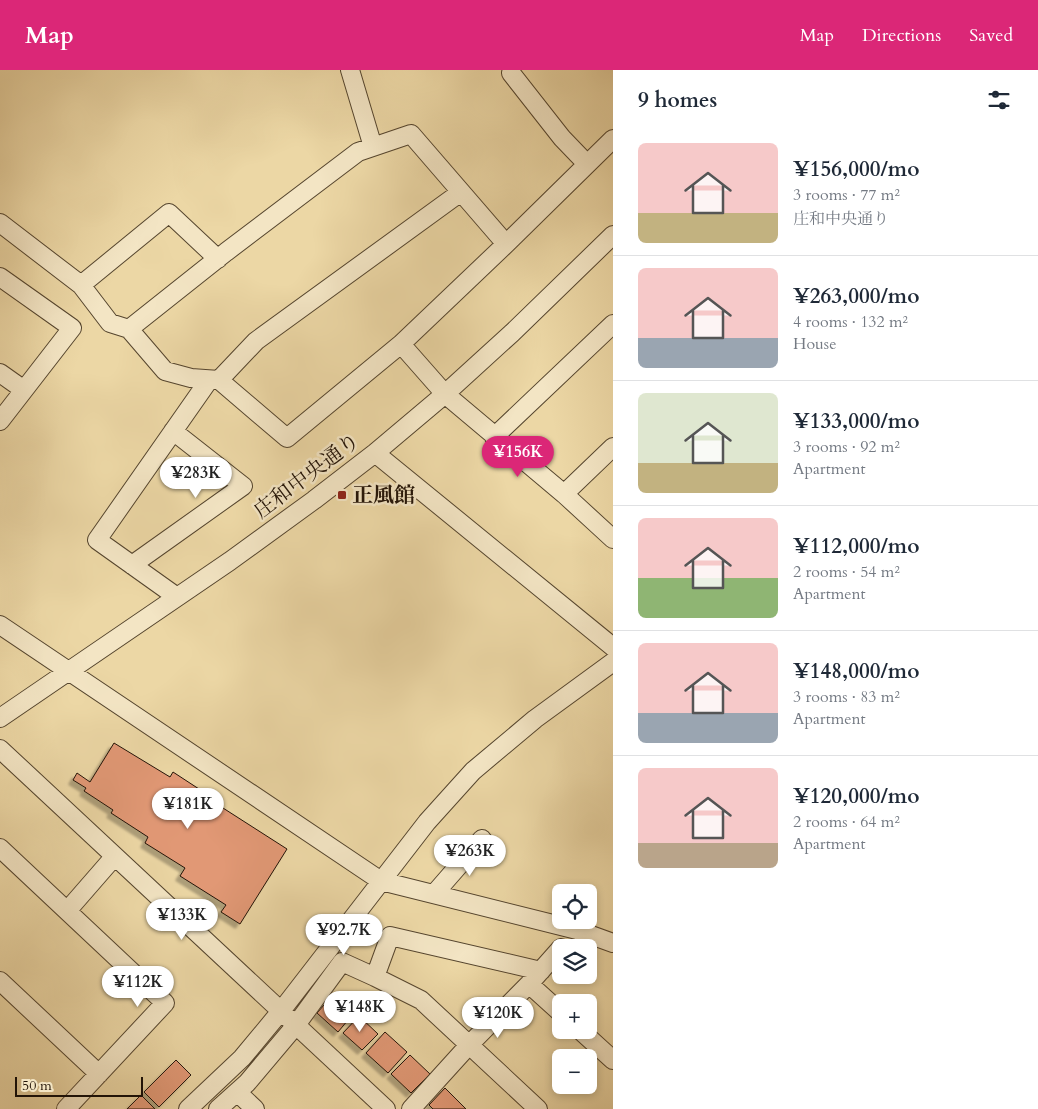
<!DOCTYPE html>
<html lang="en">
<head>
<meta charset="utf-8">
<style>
  :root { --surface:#fff; --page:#f6f6f7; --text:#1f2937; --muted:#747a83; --line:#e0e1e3; --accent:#db2777 }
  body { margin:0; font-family:Cardo,"Noto Serif JP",serif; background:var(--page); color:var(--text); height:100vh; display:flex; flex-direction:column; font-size:19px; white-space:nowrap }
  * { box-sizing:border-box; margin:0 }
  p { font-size:16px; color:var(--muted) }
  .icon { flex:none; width:28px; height:28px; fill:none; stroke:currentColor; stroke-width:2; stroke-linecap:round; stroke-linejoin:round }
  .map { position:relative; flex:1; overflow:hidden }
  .details { display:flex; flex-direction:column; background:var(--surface); width:425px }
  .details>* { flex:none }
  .fabs { position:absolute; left:552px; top:814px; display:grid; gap:10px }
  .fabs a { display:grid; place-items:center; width:45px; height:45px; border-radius:8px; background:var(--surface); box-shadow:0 2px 8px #0003; font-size:25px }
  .scale { position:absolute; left:15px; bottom:12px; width:128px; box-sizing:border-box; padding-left:5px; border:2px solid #231407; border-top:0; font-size:14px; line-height:18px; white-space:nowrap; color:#231407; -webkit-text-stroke:4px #f3e5c4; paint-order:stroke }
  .price { position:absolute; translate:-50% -42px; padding:0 11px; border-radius:18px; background:#fff; color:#222; font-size:16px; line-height:32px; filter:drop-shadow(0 1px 2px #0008) }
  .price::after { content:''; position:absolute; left:50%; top:30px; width:15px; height:11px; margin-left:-8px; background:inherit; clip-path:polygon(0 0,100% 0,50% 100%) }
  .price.selected { background:var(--accent); color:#fff }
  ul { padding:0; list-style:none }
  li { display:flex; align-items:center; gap:15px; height:125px; padding:0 25px }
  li+li { border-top:1px solid var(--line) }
  li span { display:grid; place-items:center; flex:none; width:140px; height:100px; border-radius:8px; color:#555 }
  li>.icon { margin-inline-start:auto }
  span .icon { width:60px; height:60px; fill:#fffc; stroke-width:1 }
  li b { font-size:21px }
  h2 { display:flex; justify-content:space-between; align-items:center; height:60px; padding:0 25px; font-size:21px }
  header { display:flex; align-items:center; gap:30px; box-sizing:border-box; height:70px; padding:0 25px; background:var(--accent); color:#fff }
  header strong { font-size:24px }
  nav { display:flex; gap:28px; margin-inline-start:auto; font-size:18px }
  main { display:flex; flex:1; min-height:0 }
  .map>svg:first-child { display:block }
  .building { fill:#e19875; stroke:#231407; filter:url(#shadow) }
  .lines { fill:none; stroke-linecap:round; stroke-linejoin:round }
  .minor-casing { stroke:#55452e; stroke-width:20 }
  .minor { stroke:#f3e5c4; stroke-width:18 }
  .poi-dot { fill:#8f2418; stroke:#f3e5c4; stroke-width:2 }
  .labels { text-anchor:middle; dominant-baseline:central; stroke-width:5; stroke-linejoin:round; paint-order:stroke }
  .street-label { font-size:21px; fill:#231407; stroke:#f3e5c4 }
  .poi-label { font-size:21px; font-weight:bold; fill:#231407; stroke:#f3e5c4; text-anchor:start }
</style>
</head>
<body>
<header>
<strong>Map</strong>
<nav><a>Map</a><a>Directions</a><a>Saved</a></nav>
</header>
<main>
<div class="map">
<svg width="613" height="1039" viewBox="0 0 613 1039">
  <defs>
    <filter id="shadow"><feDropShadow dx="-4.5" dy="4.5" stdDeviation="1" flood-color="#0004"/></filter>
  </defs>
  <rect width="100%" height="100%" fill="#ecd7a5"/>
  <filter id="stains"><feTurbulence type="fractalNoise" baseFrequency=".004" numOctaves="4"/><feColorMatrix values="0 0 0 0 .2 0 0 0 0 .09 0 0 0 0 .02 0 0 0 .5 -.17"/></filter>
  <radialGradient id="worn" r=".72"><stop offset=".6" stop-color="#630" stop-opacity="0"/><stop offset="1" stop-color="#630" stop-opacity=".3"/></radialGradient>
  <!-- building -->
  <path class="building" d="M114,673l56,34 3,-5 26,17 -5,8 26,16 3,-5 64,41 -47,75 -19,-12 5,-7 -46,-29 5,-8 -40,-25 3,-6 -37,-24 2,-3 -29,-19 2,-3 -13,-8 4,-7 13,9z
    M332,926l21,18 -15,18 -21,-19z
    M359,946l19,18 -16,16 -19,-17z
    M385,962l22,20 -19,21 -22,-20z
    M410,985l20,19 -19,19 -20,-19z
    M176,990l15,15 -32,32 -15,-15z
    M445,1018l21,21h-33l-4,-4z
    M141,1025l14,14h-28z"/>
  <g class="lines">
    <!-- minor casing -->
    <g class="minor-casing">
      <path id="minor" d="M350,0l23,77
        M511,3l51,65 25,26
        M0,153l81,62
        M506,174l-95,-110 -53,18 -132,100 -97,77 36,42 26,7 28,2 68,58 114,-94 105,-100 107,-105
        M0,207l72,51 -72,93
        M129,259l-19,-6 -29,-38 88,-72 49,46
        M401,274l44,50 119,100 49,45
        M0,303l24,17
        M219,310l37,-39 205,-149
        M494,367l119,-113
        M375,383l238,194
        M564,424l49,-47
        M132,495l111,-79 -70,-55
        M177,527l-80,-57 112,-160
        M0,555l381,256 196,49 36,13
        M0,648l230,-157 84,-61 61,-47 70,-59 67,-61 101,-98
        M0,679l386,360
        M0,778l165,155 -99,106
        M434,824l48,-55
        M67,841l47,-54
        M0,911l99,93
        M529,914l32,29
        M580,960l33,30
        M237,1022l18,17
        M188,1039l54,-51 39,-47 146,-189 46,-51 62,-52 78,-57
        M218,1039l29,-26 49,-58 46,-63 33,15
        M411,1039l58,-64 60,-61 32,-36
        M538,1039l-117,-109 -46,-23 15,-41 151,35"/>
    </g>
    <!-- minor -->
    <use href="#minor" class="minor"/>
  </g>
  <!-- markers -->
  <rect class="poi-dot" x="337" y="420" width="10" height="10" rx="2.5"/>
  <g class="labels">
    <!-- street labels -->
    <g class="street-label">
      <text transform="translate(307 406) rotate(-37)">庄和中央通り</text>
    </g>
    <!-- poi labels -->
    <g class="poi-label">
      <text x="352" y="425">正風館</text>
    </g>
  </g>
  <rect width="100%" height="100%" filter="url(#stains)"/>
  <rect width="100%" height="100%" fill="url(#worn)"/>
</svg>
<div class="fabs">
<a><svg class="icon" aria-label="locate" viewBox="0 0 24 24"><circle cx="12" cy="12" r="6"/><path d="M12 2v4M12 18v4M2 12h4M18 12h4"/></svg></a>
<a><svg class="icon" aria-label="layers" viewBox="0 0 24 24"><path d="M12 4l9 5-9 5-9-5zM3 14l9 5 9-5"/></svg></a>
<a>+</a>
<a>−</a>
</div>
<div class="scale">50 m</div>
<b class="price selected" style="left:518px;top:408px">¥156K</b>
<b class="price" style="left:196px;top:429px">¥283K</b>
<b class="price" style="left:188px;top:760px">¥181K</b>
<b class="price" style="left:470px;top:807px">¥263K</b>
<b class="price" style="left:182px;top:871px">¥133K</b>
<b class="price" style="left:344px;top:886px">¥92.7K</b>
<b class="price" style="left:138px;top:938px">¥112K</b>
<b class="price" style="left:360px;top:963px">¥148K</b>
<b class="price" style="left:498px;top:969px">¥120K</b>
</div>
<section class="details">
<h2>9 homes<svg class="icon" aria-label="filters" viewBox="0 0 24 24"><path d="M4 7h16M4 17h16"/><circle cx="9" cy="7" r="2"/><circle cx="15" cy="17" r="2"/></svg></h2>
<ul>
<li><span style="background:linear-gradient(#f6c9c9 70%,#c2b280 0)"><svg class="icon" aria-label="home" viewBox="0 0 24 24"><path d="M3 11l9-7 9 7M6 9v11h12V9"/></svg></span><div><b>¥156,000/mo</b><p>3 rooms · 77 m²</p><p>庄和中央通り</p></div></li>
<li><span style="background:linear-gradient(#f6c9c9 70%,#9aa5b1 0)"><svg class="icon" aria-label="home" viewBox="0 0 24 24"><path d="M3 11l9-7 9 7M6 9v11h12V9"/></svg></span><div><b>¥263,000/mo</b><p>4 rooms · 132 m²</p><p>House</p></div></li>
<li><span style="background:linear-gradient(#dfe7d0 70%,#c2b280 0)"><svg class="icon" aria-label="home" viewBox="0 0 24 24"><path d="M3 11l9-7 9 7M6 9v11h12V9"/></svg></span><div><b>¥133,000/mo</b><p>3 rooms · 92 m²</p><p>Apartment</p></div></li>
<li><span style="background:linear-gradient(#f6c9c9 60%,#8fb573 0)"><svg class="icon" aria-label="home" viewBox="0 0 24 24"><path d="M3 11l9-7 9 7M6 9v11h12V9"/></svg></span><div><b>¥112,000/mo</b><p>2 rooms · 54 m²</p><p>Apartment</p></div></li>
<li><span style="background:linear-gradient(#f6c9c9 70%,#9aa5b1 0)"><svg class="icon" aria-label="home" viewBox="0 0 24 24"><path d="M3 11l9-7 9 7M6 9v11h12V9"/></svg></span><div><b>¥148,000/mo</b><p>3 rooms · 83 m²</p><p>Apartment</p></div></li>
<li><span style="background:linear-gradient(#f6c9c9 75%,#b9a48a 0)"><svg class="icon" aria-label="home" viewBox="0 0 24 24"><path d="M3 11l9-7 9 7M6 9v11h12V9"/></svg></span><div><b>¥120,000/mo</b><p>2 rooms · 64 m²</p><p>Apartment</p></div></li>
</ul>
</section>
</main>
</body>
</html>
